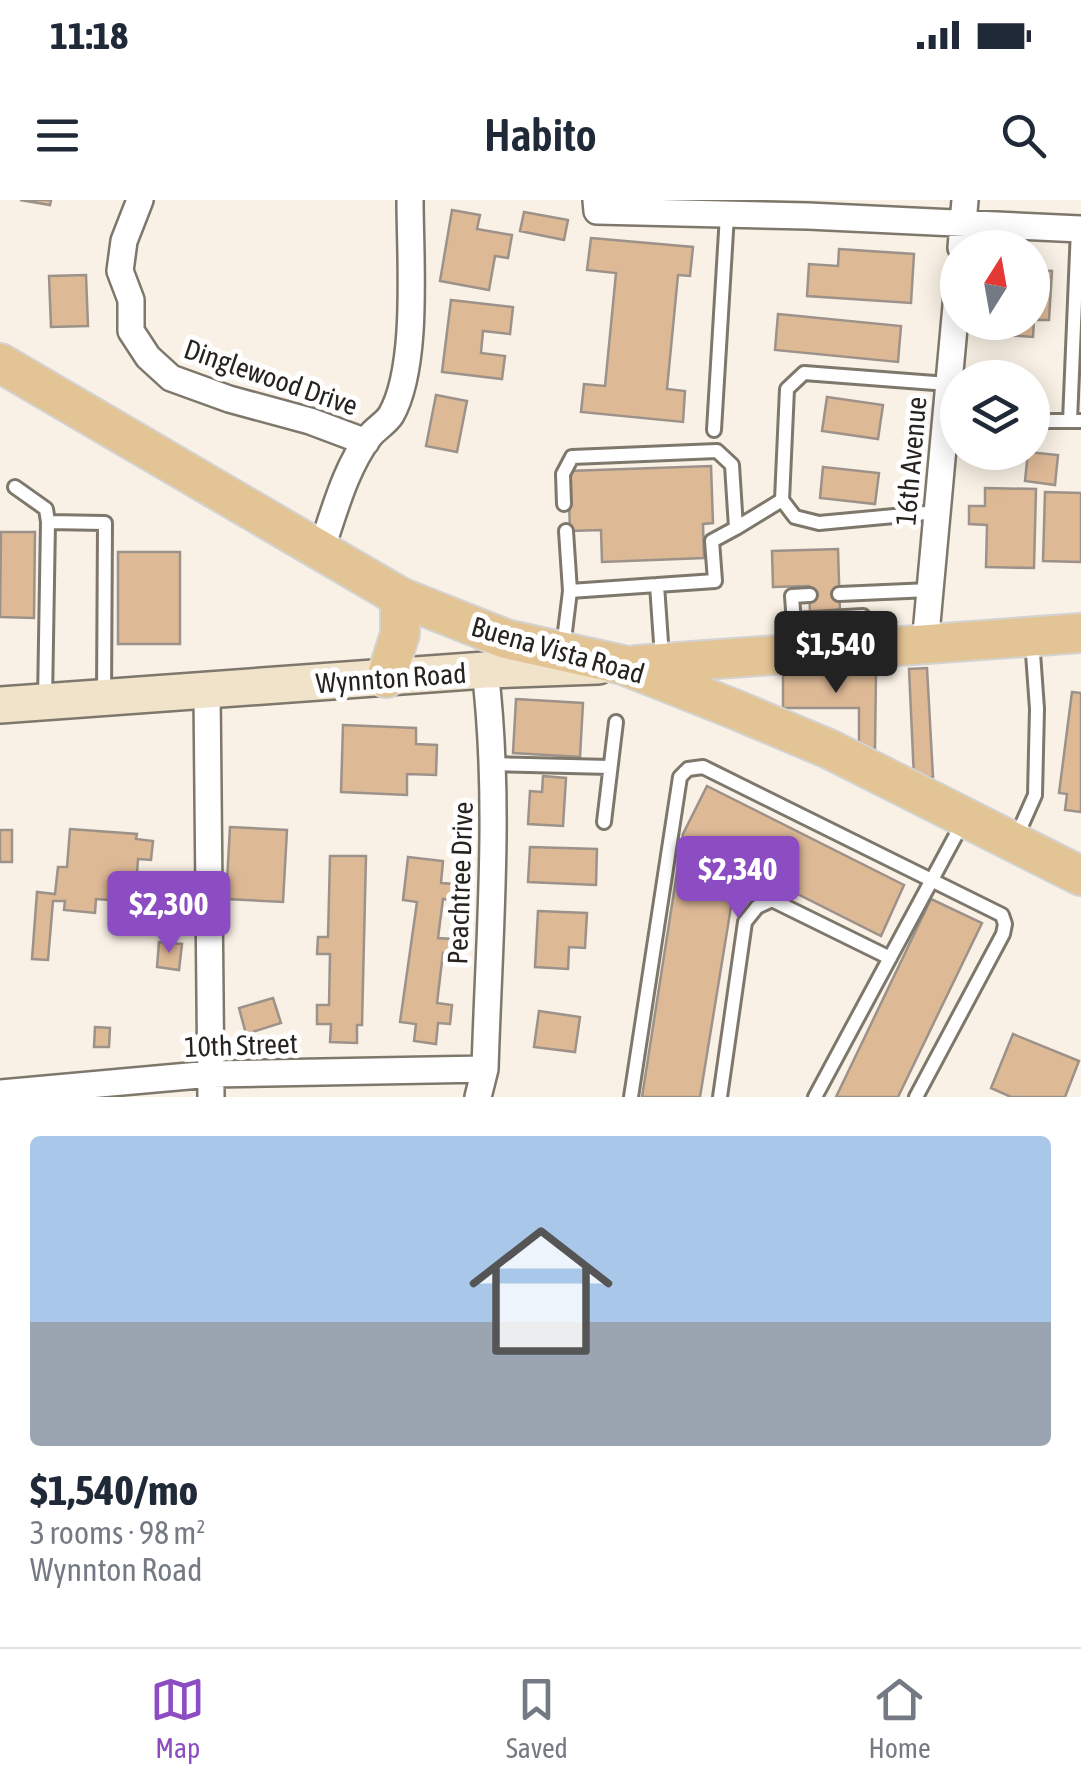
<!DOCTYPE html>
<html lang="en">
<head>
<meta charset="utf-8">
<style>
  :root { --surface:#fff; --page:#f6f6f7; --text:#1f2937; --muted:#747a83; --line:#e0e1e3; --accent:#8c4cc2 }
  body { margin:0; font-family:"Asap Condensed",sans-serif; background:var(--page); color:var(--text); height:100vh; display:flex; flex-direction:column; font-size:38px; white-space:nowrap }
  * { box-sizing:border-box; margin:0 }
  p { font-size:32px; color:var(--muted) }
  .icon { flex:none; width:55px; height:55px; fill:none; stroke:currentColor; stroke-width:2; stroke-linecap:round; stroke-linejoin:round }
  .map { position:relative; height:897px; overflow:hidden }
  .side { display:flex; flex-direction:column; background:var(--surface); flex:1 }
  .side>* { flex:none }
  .needle { width:65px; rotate:11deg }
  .tools { position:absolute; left:940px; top:30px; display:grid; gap:20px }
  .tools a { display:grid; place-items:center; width:110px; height:110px; border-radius:50%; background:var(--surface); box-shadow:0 5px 25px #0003; font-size:50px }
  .price { position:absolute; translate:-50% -85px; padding:0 22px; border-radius:10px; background:var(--accent); color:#fff; font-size:32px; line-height:65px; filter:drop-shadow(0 2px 5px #0008) }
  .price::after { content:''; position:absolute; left:50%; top:60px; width:30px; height:22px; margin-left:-15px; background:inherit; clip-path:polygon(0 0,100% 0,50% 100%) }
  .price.active { background:#222; color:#fff }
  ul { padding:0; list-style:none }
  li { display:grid; align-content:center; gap:20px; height:530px; padding:0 30px }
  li+li { border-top:2px solid var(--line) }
  li span { display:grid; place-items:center; height:310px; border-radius:10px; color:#555 }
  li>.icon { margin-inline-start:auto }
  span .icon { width:180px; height:180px; fill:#fffc; stroke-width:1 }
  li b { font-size:42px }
  .status { display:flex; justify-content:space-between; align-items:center; height:70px; padding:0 50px; background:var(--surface); direction:ltr }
  .status svg { height:28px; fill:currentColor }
  header { display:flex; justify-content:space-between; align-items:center; height:130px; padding:0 30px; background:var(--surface); font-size:45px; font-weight:600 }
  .tabs { display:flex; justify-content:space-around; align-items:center; height:140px; border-top:2px solid var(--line); background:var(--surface); font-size:28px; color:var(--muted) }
  .tabs a { display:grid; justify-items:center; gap:5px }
  .tabs .active { color:var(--accent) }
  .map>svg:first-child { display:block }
  .building { fill:#deb996; stroke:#9c9289; stroke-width:2.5 }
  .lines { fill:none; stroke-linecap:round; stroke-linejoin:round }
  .service-casing { stroke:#7e776c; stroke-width:18 }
  .minor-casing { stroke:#7e776c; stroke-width:30 }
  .secondary-casing { stroke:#7e776c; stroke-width:40 }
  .primary-casing { stroke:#d4d3d2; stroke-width:42 }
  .service { stroke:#fff; stroke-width:12 }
  .minor { stroke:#fff; stroke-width:25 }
  .secondary { stroke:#f1e2ca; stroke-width:35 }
  .primary { stroke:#e3c495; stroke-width:38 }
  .labels { text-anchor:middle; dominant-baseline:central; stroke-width:10; stroke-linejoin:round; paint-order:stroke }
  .street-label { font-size:28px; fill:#272420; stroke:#fff }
</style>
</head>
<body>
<div class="status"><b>11:18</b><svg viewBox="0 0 49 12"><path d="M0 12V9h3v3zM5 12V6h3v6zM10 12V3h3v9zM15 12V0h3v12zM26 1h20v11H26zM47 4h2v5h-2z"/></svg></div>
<header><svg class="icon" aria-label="menu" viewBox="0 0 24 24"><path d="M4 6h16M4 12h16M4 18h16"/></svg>Habito<svg class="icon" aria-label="search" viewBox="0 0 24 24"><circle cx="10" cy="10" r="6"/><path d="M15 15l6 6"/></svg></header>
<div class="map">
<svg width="1081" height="897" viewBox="0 0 1081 897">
  <rect width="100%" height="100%" fill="#f9f1e5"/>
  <!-- building -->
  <path class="building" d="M20,0h31l-1,5z
    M452,10l28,5 -3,14 35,6 -4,23 -13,-2 -6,34 -49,-9z
    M524,12l44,8 -4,20 -44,-9z
    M591,38l102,9 -3,29 -12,-1 -11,114 18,2 -2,31 -102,-10 3,-28 21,2 11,-113 -29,-3z
    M839,49l75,5 -3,49 -104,-7 2,-32 29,2z
    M1032,70l20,1 -3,49h-15l-1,17 -44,-3 1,-12h42z
    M86,75l2,51 -37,1 -2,-51z
    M451,100l62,7 -3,27 -27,-3 -2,22 24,3 -3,23 -60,-7z
    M778,114l123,12 -3,36 -123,-12z
    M436,195l31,6 -10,51 -31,-6z
    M827,197l56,8 -5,34 -56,-8z
    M1028,252l30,3 -3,30 -30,-4z
    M711,266l2,57 -10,1 1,34 -102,4 -1,-32 -31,1 -2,-60z
    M823,267l56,6 -4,31 -55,-6z
    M985,288l51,1 -2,79 -48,-1 1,-42 -18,-1v-18h16z
    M1045,292l36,1v69l-38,-1z
    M1,332h34l-1,86 -34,-1z
    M838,349l2,63h-30l-1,-26 -36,1 -1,-36z
    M118,352h62v92h-62z
    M927,468l6,109 -19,1 -5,-109z
    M783,472h93l-1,77 -16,-1v-40h-76z
    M1072,492l9,1v119l-16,-2 2,-16 -8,-1z
    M516,499l67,4 -3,54 -67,-4z
    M343,525l73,3v16l21,1 -1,30 -29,-1v21l-66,-3z
    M543,576l23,2 -3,48 -35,-2 2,-33 12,1z
    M707,586l197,99 -23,51 -143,-72 -38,233h-58l41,-263z
    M230,627l57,3 -4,72 -57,-3z
    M70,629l67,5 -1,5 17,2 -2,19 -13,-1 -3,43 -39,-3 -1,14 -31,-3 1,-9h-12l-5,59 -16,-1 5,-67 18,2 3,-27h9z
    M0,630h12v32h-12z
    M530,647l67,2 -1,36 -68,-3z
    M330,656h36l-4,169h-5v18l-27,-1 1,-18h-14v-19h12l1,-51h-13l1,-17h10z
    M408,657l35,4 -2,22 13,1 -2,16 -9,-1 -5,39 14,1 -1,15 -8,-1 -6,50 15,2 -2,19 -12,-1 -2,21 -22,-3 2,-17 -16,-2 17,-120 -14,-2z
    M931,699l51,24 -84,174h-62z
    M538,711l49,2 -2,35 -16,-1 -1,22 -33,-2z
    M159,742l23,2 -3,26 -22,-3z
    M273,798l8,25 -35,11 -7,-26z
    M539,811l41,6 -5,35 -41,-5z
    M95,827l15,1 -1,19h-15z
    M1013,834l66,27 -14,36h-54l-20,-9z"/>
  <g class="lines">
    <!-- service casing -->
    <g class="service-casing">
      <path id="service" d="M1032,221h49
        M1070,221l8,-192
        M714,230l13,-215
        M15,287l31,22 2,13 57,1 -1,173
        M564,304l-1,-30 9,-17 145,-6 15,14 4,63 46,-28
        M937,312l-118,11 -24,-6 -13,-17 5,-111 17,-16 144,11
        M657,385l5,72
        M570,391l145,-10 -3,-40 24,-13
        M839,394l91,-4
        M794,420l69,-4
        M563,448l7,-57 -4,-60
        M796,451l-4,-55 18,-1
        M45,500l3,-178
        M493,564l117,3
        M604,622l12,-100
        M1015,640l20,-45 2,-86 -5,-70
        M631,897l49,-320 8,-8 15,-2 299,148 3,9 -2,10 -87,163
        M720,897l25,-175 12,-15 15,-7 118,58
        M815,897l148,-275"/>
    </g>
    <!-- minor casing -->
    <g class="minor-casing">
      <path id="minor" d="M140,0l-16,41 -4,30 11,29v31l17,26 23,21 58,21 81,22 56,21
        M596,0l1,11 211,5 273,13
        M961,48l4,-48
        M321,350c13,-37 24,-81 48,-113 6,-8 17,-14 22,-22 28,-49 19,-158 19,-215
        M925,445l33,-361
        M207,492l4,405
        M0,893l211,-19 274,-5
        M478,897l7,-28c4,-133 16,-266 0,-399"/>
    </g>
    <!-- secondary casing -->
    <g class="secondary-casing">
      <path id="secondary" d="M0,505l485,-35 113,-4"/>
    </g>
    <!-- primary casing -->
    <g class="primary-casing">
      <path id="primary" d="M0,163l400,234 106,42 117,26 111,44 95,40 252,127
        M636,465l445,-32
        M386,478l14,-44v-37"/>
    </g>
    <!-- service -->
    <use href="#service" class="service"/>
    <!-- minor -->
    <use href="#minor" class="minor"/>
    <!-- secondary -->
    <use href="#secondary" class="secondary"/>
    <!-- primary -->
    <use href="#primary" class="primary"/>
  </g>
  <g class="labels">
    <!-- street labels -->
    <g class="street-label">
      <text transform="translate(271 177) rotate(19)">Dinglewood Drive</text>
      <text transform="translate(911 261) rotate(-85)">16th Avenue</text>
      <text transform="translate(558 450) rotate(16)">Buena Vista Road</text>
      <text transform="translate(391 478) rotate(-4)">Wynnton Road</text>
      <text transform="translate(460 683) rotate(-88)">Peachtree Drive</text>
      <text transform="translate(241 845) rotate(-2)">10th Street</text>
    </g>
  </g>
</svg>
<div class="tools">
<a><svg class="needle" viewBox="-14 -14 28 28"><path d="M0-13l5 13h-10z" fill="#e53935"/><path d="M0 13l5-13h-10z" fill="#747a83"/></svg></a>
<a><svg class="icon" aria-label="layers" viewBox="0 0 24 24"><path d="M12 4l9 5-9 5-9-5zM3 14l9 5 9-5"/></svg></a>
</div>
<b class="price active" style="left:836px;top:496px">$1,540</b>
<b class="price" style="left:738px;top:721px">$2,340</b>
<b class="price" style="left:169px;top:756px">$2,300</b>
</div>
<section class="side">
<ul>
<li><span style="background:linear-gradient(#a9c7e8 60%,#9aa5b1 0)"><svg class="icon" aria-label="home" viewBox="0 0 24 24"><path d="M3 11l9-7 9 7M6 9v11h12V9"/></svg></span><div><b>$1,540/mo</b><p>3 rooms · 98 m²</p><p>Wynnton Road</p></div></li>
</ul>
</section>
<nav class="tabs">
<a class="active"><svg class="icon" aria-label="map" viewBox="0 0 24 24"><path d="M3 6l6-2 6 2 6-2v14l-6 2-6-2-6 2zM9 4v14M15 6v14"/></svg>Map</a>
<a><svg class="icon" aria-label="saved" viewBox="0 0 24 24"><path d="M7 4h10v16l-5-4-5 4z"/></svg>Saved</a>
<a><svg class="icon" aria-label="home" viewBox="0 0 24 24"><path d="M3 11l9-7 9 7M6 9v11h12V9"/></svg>Home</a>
</nav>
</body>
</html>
